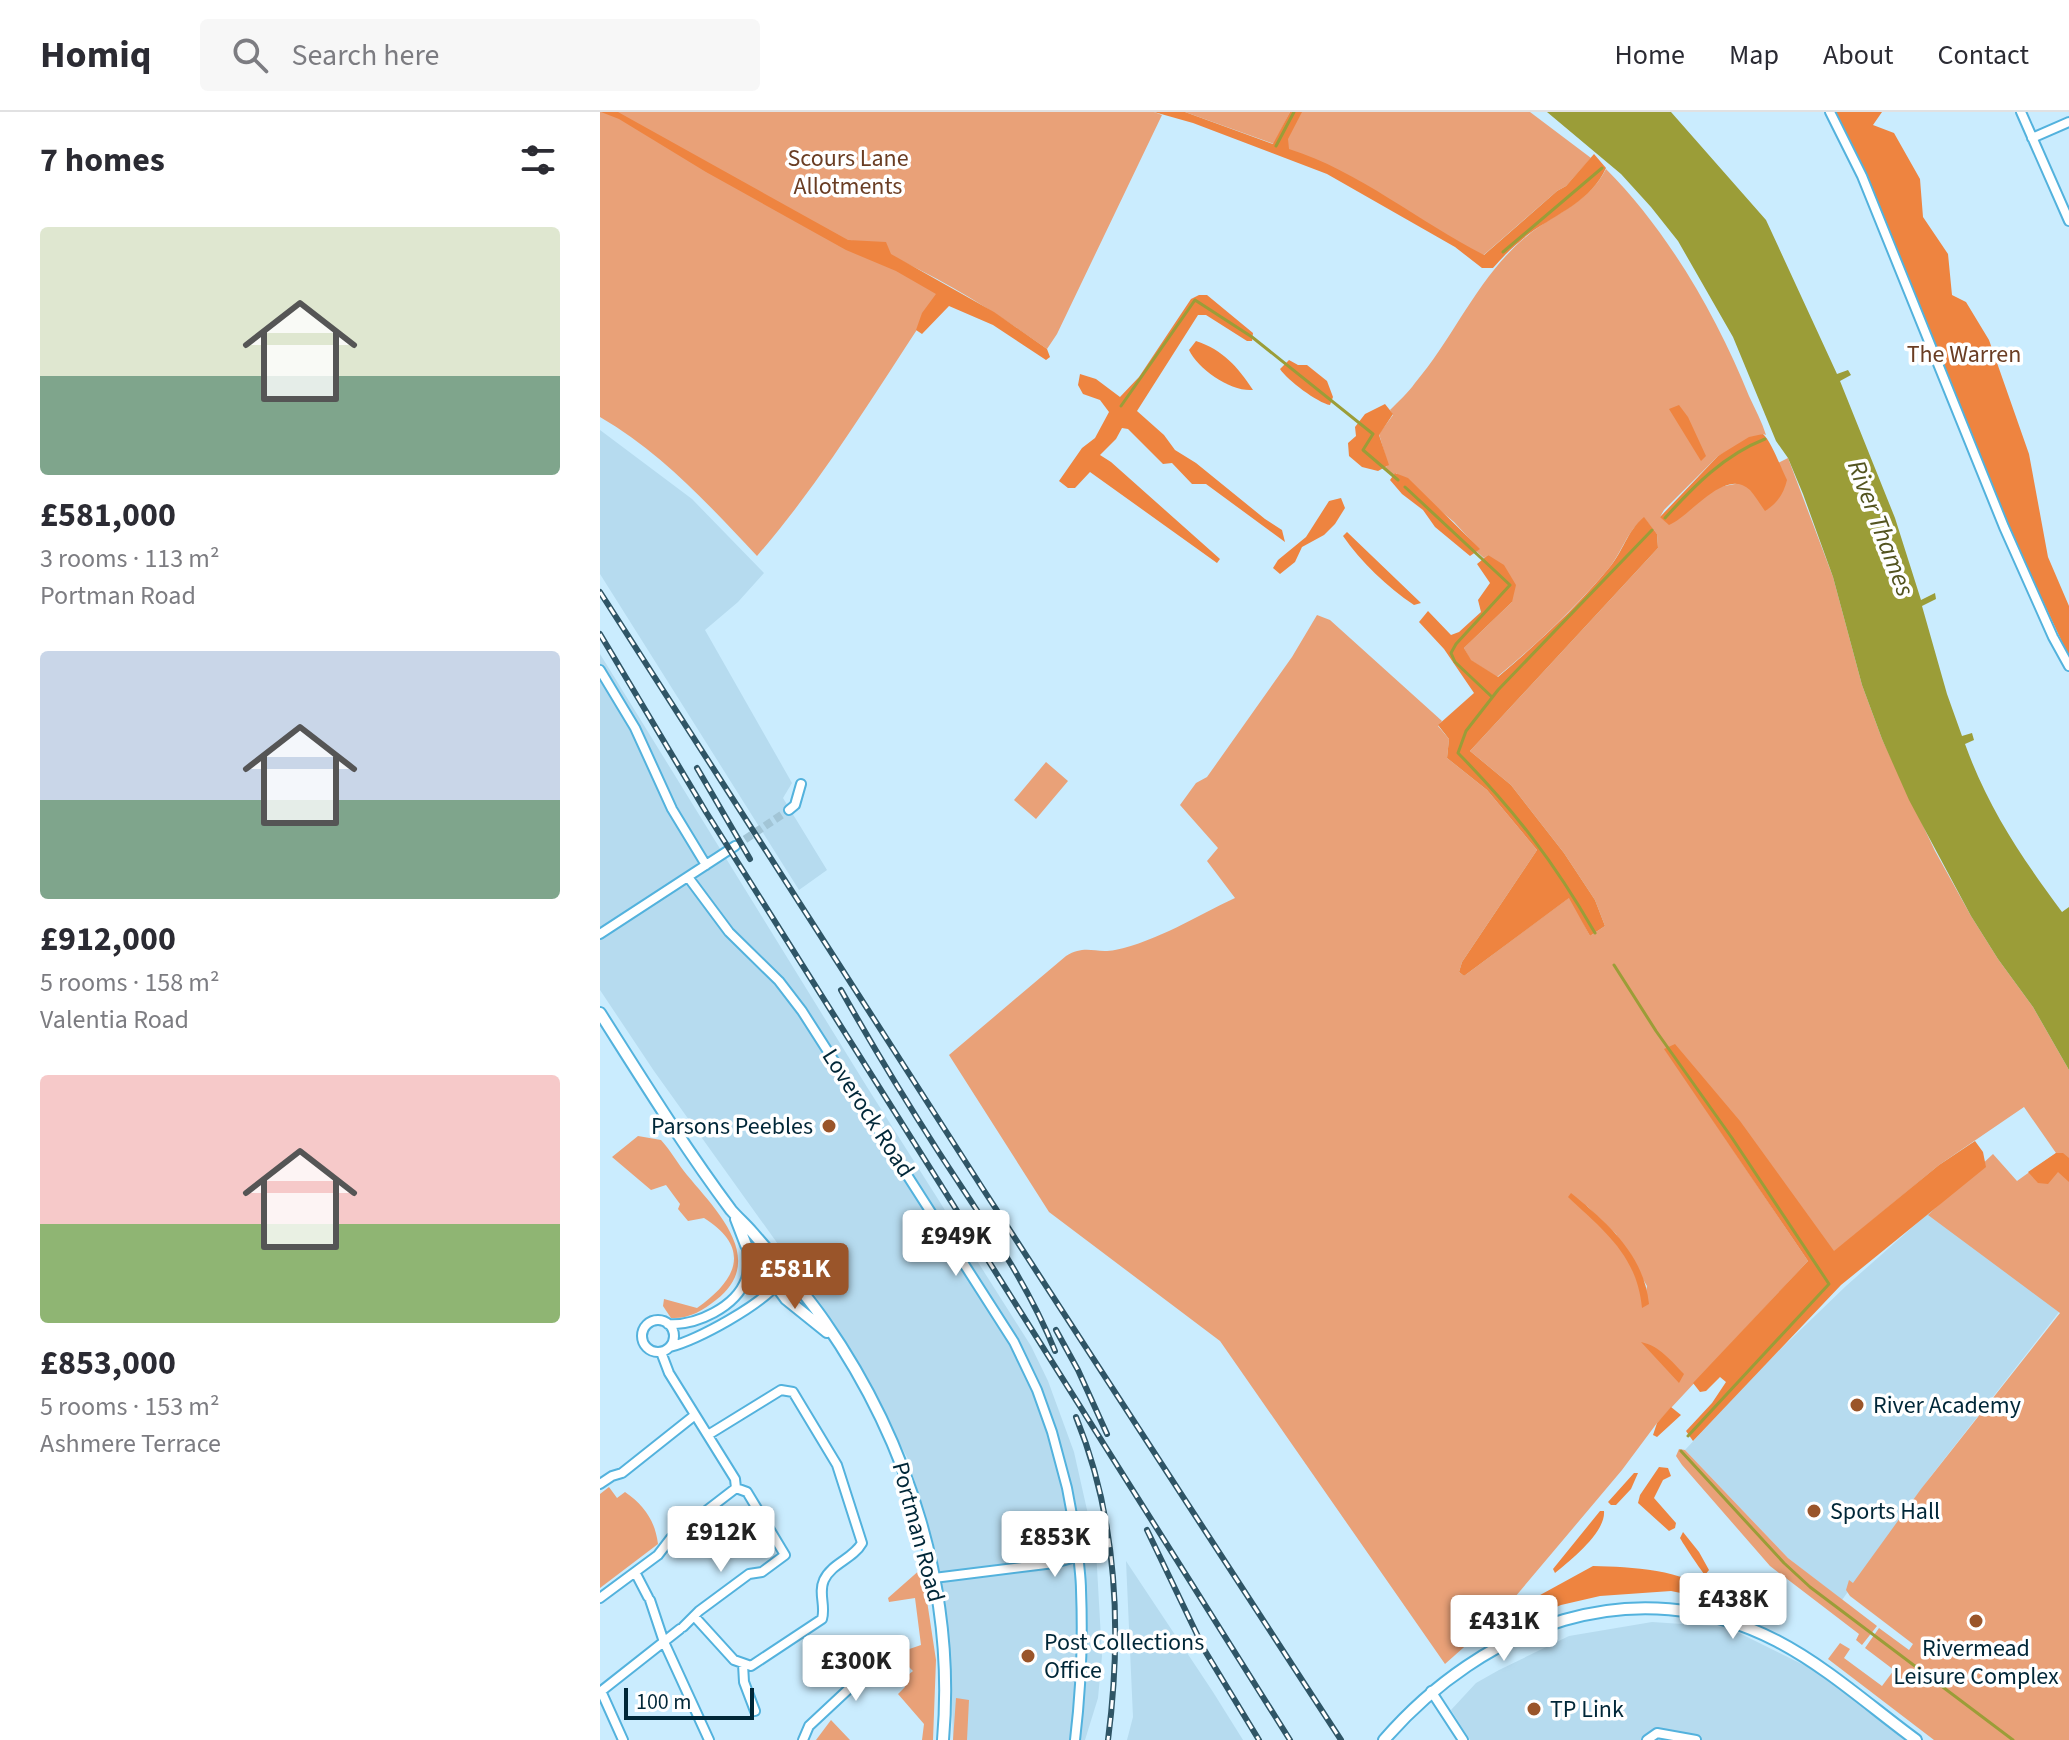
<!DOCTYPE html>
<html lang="en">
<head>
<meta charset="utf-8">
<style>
  :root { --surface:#fff; --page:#f7f7f7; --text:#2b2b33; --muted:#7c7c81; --line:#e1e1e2; --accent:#9a552a }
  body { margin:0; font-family:"Source Sans 3",sans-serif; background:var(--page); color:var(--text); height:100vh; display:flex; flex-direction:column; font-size:30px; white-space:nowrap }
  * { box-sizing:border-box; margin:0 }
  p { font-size:26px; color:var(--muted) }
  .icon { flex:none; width:44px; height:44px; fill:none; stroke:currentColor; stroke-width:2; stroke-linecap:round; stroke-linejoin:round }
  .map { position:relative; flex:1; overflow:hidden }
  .side { display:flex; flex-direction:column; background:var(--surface); width:600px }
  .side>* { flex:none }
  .scale { position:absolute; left:24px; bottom:20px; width:130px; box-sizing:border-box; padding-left:8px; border:4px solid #002738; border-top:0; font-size:22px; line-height:28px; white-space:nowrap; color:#002738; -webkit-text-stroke:6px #fff; paint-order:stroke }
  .price { position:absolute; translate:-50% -68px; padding:0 18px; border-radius:8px; background:#fff; color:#222; font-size:26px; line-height:52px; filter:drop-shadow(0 2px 4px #0008) }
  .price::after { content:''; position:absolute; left:50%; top:48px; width:24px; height:18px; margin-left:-12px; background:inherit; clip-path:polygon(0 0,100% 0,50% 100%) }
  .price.active { background:var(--accent); color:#fff }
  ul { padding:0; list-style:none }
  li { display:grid; align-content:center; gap:16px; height:424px; padding:0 40px }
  li span { display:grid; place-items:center; height:248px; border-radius:8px; color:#555 }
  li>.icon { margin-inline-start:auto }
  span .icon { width:144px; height:144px; fill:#fffc; stroke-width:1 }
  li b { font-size:34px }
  h2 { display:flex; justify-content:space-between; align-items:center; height:96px; padding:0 40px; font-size:34px }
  header { display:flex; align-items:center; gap:48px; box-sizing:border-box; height:112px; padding:0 40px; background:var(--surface); border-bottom:2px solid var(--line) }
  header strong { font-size:38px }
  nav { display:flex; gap:44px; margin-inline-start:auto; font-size:28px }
  .search { width:560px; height:72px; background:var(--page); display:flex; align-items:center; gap:20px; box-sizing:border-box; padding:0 28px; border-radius:8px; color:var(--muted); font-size:30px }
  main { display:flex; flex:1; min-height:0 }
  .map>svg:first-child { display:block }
  .built { fill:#b6dbef }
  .green { fill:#e9a178; fill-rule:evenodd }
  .forest { fill:#ee8440 }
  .water { fill:#9b9d38 }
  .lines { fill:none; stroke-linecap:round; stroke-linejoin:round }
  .stream { stroke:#9b9d38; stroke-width:3 }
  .minor-tunnel { stroke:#a2c5d6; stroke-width:8; stroke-dasharray:8 4; stroke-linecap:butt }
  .minor-casing { stroke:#53b2dd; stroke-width:12 }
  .tertiary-casing { stroke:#53b2dd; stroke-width:14 }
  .minor { stroke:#fff; stroke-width:8 }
  .tertiary { stroke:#fff; stroke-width:10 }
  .rail-casing { stroke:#2f5566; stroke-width:6 }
  .rail { stroke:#fff; stroke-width:3; stroke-dasharray:9; stroke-linecap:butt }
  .poi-dot { fill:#9a552a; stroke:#fff; stroke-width:3 }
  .labels { text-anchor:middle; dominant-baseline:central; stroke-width:7; stroke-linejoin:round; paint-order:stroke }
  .park-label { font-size:24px; fill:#6a3d23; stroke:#fff }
  .street-label { font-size:24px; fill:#002738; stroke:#fff }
  .poi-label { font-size:24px; fill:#002738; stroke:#fff; text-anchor:start }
  .water-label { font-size:26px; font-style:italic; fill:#535420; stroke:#fff }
</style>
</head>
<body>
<header>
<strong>Homiq</strong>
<div class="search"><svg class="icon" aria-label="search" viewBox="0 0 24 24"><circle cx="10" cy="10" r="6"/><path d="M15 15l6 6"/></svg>Search here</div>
<nav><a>Home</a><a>Map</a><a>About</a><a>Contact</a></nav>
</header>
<main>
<section class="side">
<h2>7 homes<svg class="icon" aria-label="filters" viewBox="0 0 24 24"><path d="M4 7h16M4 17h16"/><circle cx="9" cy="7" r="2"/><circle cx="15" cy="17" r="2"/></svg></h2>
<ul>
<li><span style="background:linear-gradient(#dfe7d0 60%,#7fa58c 0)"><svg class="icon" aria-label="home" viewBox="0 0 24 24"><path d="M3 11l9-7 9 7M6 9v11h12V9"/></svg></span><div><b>£581,000</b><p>3 rooms · 113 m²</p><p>Portman Road</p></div></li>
<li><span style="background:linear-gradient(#c9d6e8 60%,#7fa58c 0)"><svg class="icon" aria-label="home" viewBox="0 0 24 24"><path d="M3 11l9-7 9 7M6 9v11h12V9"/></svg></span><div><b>£912,000</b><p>5 rooms · 158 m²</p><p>Valentia Road</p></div></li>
<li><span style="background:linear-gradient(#f6c9c9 60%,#8fb573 0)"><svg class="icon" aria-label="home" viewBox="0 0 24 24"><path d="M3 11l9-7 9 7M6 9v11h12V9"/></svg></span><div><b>£853,000</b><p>5 rooms · 153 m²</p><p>Ashmere Terrace</p></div></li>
</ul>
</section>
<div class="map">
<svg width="1469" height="1628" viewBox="0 0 1469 1628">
  <rect width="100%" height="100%" fill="#caecfe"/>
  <!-- built -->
  <path class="built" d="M0,318l92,69 72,74 -26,29 -33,28 87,153 -9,15 44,72 -28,20 -199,-316z
    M0,542l267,433 164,259 17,35 26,71 22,98 6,106 -4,42 -13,42h-132l-2,-72 -14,-113 -29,-96 -75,-138 -179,-250 -54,-81z
    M1333,1097l130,98 -132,169 -89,124 -54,-42 -103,-108 78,-84 83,-80z
    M526,1449l87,131 30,48h-116l6,-23z
    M1052,1510l75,5 91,45 97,68h-445l-19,-30 25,-27 23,-13 70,-34z"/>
  <!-- green -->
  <path class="green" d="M0,0h554l8,3 -105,219 -10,15c-62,-44 -125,-84 -197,-109l92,52c-58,86 -117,186 -185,264 -49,-52 -95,-103 -157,-139z
    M585,0h105l-16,32z
    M698,0h232l61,46 -25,28 -9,5 -78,68 -26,-19 -172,-92z
    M1006,57c61,61 111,147 143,227 6,13 13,26 17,39l-3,-1 -45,22 -54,54 -4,7 46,-21 13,-9 16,-3 53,-26 45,119 29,108 20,54 53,112 36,65 27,43 35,48 36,63v670h-135l-106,-81 12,-16 10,6 -6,9 38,28 12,-16 -29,-22 14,-20 30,22 4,-6 -63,-48 -4,-6 3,-10 4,3 68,-94 139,-176 -132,-98 65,-61 24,27 39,-28 -32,-46 -85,58 -105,87 -169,-203 143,212 -151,162 -35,47 -123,146 -54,48 -225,-323 -171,-129 -100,-157 117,-99c20,-12 29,-2 49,-6 43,-9 81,-34 120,-52l-28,-37 11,-13 -38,-43 16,-22 11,-6 85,-120 25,-42 13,5 112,101 -4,5 11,13 -2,19 40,32 50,60 -75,112 -3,10 5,4 106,-79 20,39 15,-10 -10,-26 -31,-47 -53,-68 -41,-34 188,-203 -1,-14 -13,-16c-17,13 -22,34 -35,50 -34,40 -72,76 -112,109l-27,-17 -6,-12 48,-46 -24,-47 -4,3 -8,-7 3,-2 -25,-27 -58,-49 -3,2 -8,-7 3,-3 -9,-31 14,-19 -3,-5c8,-8 18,-17 25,-27 40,-47 63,-107 112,-147 27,-23 62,-33 79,-67zM986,1093l30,29 31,52 -4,21 -3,-19 -12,-30z
    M446,650l22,19 -32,38 -22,-19z
    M38,1024l23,4c10,11 17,24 26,35 29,35 81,85 29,125 -14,11 -27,19 -45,18l-8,-12 1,-7 33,9c40,-28 55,-60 7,-90l-16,3 -10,-12 2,-5 -14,-19 -15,5 -39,-33z
    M1079,1337l6,1 103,108 89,68 -15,19 -6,-5 3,-6 -89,-68 -88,-101 -6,-9z
    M9,1375l8,11 8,-6c20,14 30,29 33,52l-58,44v-94z
    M322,1456l14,92 -3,80h-11l2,-16 -26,-30 7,-7 -6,-7h3l11,-9 -11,-11 -9,10v4l-8,-7 -7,7 -4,-2 21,-18 26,-9 -6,-47 -26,4 -1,-4z
    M356,1586l13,2 -2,40h-14z
    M231,1608l19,20h-34z"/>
  <!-- forest -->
  <path class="forest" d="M1,0h17l230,128 38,2 5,12 103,58 53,37 3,8 -4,3 -53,-35 -44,-19 -27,28 -6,-4 6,-17 14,-19 -40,-23 -50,-21 -140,-78 -87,-53z
    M554,0h31l88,32 17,-32h12l-14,27 1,10c70,22 130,73 195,106l73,-64 9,-5 28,-32 12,14c-15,33 -48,45 -76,65 -13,10 -26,22 -37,35h-11l-27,-21 -128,-73 -134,-51z
    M1231,0h51l-9,13 21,8 26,46 3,38 25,37 4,41 14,7 23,38 40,114 19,103 21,49v51l-73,-157z
    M599,183h8l46,38 -1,8h-5l-41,-26h-8l-61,96 27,24 11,15 21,13 69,56 17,11 3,12 -79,-58h-14l-20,-21 -9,1 -35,-35 -6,-1 -6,11 -16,16 11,7 109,97 -3,4 -127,-91 -15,16h-7l-9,-7 23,-33 13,-10 14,-26 -9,-12 -17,-6 -5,-9 2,-11 16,5 24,18 19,-20 52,-78z
    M596,229c27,9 41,25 57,49 -22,2 -55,-21 -64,-40z
    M689,248l9,5h9l20,16 6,16 -3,8c-12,-2 -43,-25 -50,-36z
    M785,292l8,10 -14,21 10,30 -11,6 -16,-4 -13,-11 -1,-13 8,-7 -1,-9 10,-13z
    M1079,293l9,12 18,39 -5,5 -32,-52z
    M1163,322c8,7 18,34 24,46 -3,13 -10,24 -22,31 -5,-7 -10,-15 -15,-21 -25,-24 -60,27 -81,35l-9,-8 58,-61 31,-19z
    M795,361l13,5 72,71 -10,7 -35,-29 -12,-17 -21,-16 -12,-14z
    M741,386l4,10 -10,16 -11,11 -22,12 -7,15 -15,12 -7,-6 5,-8 28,-23 23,-36z
    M1044,405l13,17 1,14 -188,203 41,34 53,68 31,47 10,26 -15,10 -21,-38 -105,78 -5,-4 3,-10 75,-112 -50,-60 -40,-32 2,-19 -11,-14 36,-32 -30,-44 -25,-27 9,-11 23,24 8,-3 22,-20 -3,-12 12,-17 -13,-19 11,-9 16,10 12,20 -4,17 -48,46 7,12 27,17c39,-33 78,-69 111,-109 14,-16 18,-37 35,-51z
    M747,420l74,71 -7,2c-27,-18 -53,-43 -71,-69z
    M1075,932l65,77 94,130 105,-86 36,-24 8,11 3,15 -145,118 -148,156 -7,-10 26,-28 14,-21 -6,-5 -14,14 -6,1 -7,-9 115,-122 -144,-212z
    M1456,1041h7l6,5v24l-11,-10 -10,12 -10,-1 -10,-11z
    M971,1081c37,30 73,62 78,111l-7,4c-5,-53 -38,-77 -74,-111z
    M1041,1230c19,4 30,19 43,32l-5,9z
    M1071,1295l10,8 -24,22 -4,-2 4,-12z
    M1059,1355l9,1 3,8 -8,4 -9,18 22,25 -1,5 -6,3 -31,-28 2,-8z
    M1034,1361h4l-7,16 -15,16h-5l-3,-3z
    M1000,1399h4c2,21 -33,49 -49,62l-2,-4z
    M1083,1420l16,20 10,18 -4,5c-3,-3 -23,-33 -25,-37z
    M993,1454c39,1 90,3 122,28l-5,5 -39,-8 -71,5 -39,9 -26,11 -4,-4v-12z"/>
  <!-- water -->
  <path class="water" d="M947,0h124l95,108 71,154 11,-4 3,5 -11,6 55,137 26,82 14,-7 1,6 -14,7 25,88 15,42 10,-3 2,7 -9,4c23,64 57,114 97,168l7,-5v163l-36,-63 -35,-48 -27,-43 -62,-116 -27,-61 -20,-54 -29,-108 -30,-83 -15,-36 -12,-17 -43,-104 -55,-96 -27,-34 -30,-33z"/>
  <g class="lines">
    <!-- stream -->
    <path class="stream" d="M676,34l18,-34
      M903,140l99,-84
      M521,294l74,-106 57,37 121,97 -10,16 35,30
      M805,375l105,98 -54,59 -5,9 4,9 37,35
      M1065,406c29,-32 59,-63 100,-79
      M995,821c-41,-71 -80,-122 -137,-180l8,-22 32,-41 154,-160
      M1014,853l42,66 76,107 97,146 -141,152
      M1081,1339l103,112 26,24 203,153"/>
    <!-- minor-tunnel -->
    <path class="minor-tunnel" d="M135,734l54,-36"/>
    <!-- minor casing -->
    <g class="minor-casing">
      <path id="minor" d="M1230,0l32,64 142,351 49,110 16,29
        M1421,0l48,109
        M1432,26l37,-16
        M0,558l35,58 37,81 34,56
        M189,698l6,-5 6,-21
        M88,765l41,55 50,49 23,30 212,331 23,48 15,42 15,56 11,59c0,14 3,28 3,43 2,50 0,100 -6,150
        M0,822l135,-88
        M42 1224a16 16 0 1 1 32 0a16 16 0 1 1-32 0Z
        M68,1212c28,2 68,-17 78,-45 3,-9 2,-22 1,-32
        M70,1235c29,-8 90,-41 109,-65l-1,-17 -13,-2 -18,13
        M61,1240l8,21 66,106 1,9 11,4 38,63 -23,17 -13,2 -50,37 -16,16
        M0,1372l12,-8 10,-3 73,-58
        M35,1460l13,25
        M334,1466l120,-15 22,-6
        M0,1486l58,-43 13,-17 65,-50
        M50,1488l14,42 45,98
        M94,1504l40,44 17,6 71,-47c4,-13 -4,-26 2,-39 8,-17 29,-21 38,-37l-25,-78 -44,-73 -12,-2 -73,45
        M143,1552l1,18 11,29
        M1,1579l22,49
        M831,1579l32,49
        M0,1580l80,-63
        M203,1628l6,-14 60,-56c2,-11 7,-17 18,-20
        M1047,1628l10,-7 39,7"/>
    </g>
    <!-- tertiary casing -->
    <g class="tertiary-casing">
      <path id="tertiary" d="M0,901c42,66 84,134 131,197 7,8 14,14 21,22 25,29 51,58 73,90 84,121 131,270 118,418
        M136,1107l10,26 40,54 41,33
        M784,1628c99,-114 250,-173 393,-99 50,26 94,66 139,99"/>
    </g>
    <!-- minor -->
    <use href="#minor" class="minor"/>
    <!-- tertiary -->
    <use href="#tertiary" class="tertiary"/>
    <!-- rail casing -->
    <g class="rail-casing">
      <path id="rail" d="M0,480l383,597 358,551
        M0,522l106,178 584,928
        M97,656l53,91
        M241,878c31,55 63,108 97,161 42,65 88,128 117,200
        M456,1218l22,40 29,64
        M476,1305c42,103 46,215 32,323
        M547,1418l58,121 54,89"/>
    </g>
    <!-- rail -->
    <use href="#rail" class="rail"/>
  </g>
  <!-- markers -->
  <g class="poi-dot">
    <circle cx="229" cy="1014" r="8"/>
    <circle cx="1257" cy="1293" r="8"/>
    <circle cx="1214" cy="1399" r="8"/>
    <circle cx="1376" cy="1509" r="8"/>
    <circle cx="428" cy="1544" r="8"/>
    <circle cx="934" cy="1597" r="8"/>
  </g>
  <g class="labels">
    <!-- park labels -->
    <g class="park-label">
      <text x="248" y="46">Scours Lane<tspan x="248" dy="28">Allotments</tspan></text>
      <text x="1364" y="242">The Warren</text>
    </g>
    <!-- street labels -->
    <g class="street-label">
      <text transform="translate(268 1001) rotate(57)">Loverock Road</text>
      <text transform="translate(318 1420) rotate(75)">Portman Road</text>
    </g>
    <!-- poi labels -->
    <g class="poi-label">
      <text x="213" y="1014" text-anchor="end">Parsons Peebles</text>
      <text x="1273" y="1293">River Academy</text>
      <text x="1230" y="1399">Sports Hall</text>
      <text x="444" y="1530">Post Collections<tspan x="444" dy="28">Office</tspan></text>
      <text x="1376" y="1536" text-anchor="middle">Rivermead<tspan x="1376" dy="28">Leisure Complex</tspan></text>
      <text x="950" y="1597">TP Link</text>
    </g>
    <!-- water labels -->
    <g class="water-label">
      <text transform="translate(1281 416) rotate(69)">River Thames</text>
    </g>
  </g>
</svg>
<div class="scale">100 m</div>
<b class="price" style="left:356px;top:1166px">£949K</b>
<b class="price active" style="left:195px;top:1199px">£581K</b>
<b class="price" style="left:121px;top:1462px">£912K</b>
<b class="price" style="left:455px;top:1467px">£853K</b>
<b class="price" style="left:1133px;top:1529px">£438K</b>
<b class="price" style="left:904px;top:1551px">£431K</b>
<b class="price" style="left:256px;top:1591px">£300K</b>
</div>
</main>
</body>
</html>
